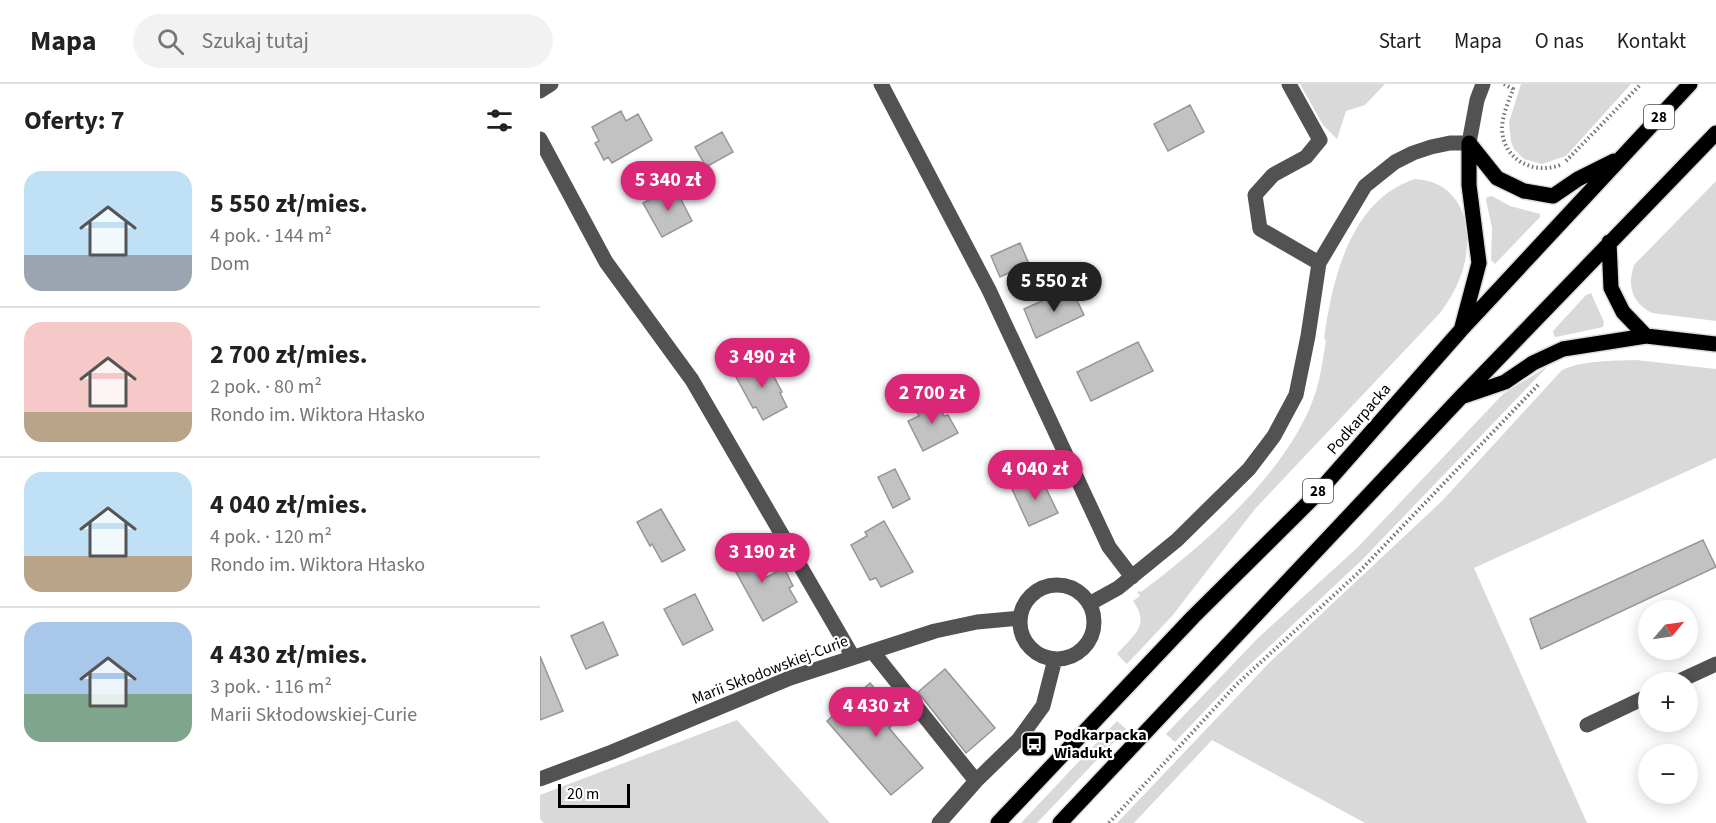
<!DOCTYPE html>
<html lang="pl">
<head>
<meta charset="utf-8">
<style>
  :root { --surface:#fff; --page:#f2f2f2; --text:#222; --muted:#767676; --line:#e0e0e0; --accent:#db2777 }
  body { margin:0; font-family:"Source Sans 3",sans-serif; background:var(--page); color:var(--text); height:100vh; display:flex; flex-direction:column; font-size:22px; white-space:nowrap }
  * { box-sizing:border-box; margin:0 }
  p { font-size:20px; color:var(--muted) }
  .icon { flex:none; width:33px; height:33px; fill:none; stroke:currentColor; stroke-width:2; stroke-linecap:round; stroke-linejoin:round }
  .map { position:relative; flex:1; overflow:hidden }
  .details { display:flex; flex-direction:column; background:var(--surface); width:540px }
  .details>* { flex:none }
  .needle { width:39px; rotate:61deg }
  .fabs { position:absolute; left:1098px; top:516px; display:grid; gap:12px }
  .fabs a { display:grid; place-items:center; width:60px; height:60px; border-radius:50%; background:var(--surface); box-shadow:0 3px 15px #0003; font-size:30px }
  .scale { position:absolute; left:18px; bottom:15px; width:72px; box-sizing:border-box; padding-left:6px; border:3px solid #000; border-top:0; font-size:16px; line-height:21px; white-space:nowrap; color:#000; -webkit-text-stroke:4px #fff; paint-order:stroke }
  .price { position:absolute; translate:-50% -51px; padding:0 14px; border-radius:21px; background:var(--accent); color:#fff; font-size:20px; line-height:39px; filter:drop-shadow(0 2px 3px #0008) }
  .price::after { content:''; position:absolute; left:50%; top:36px; width:18px; height:14px; margin-left:-9px; background:inherit; clip-path:polygon(0 0,100% 0,50% 100%) }
  .price.selected { background:#222; color:#fff }
  ul { padding:0; list-style:none }
  li { display:flex; align-items:center; gap:18px; height:150px; padding:0 24px }
  li+li { border-top:2px solid var(--line) }
  li span { display:grid; place-items:center; flex:none; width:168px; height:120px; border-radius:18px; color:#555 }
  li>.icon { margin-inline-start:auto }
  span .icon { width:72px; height:72px; fill:#fffc; stroke-width:1 }
  li b { font-size:26px }
  h2 { display:flex; justify-content:space-between; align-items:center; height:72px; padding:0 24px; font-size:26px }
  header { display:flex; align-items:center; gap:36px; box-sizing:border-box; height:84px; padding:0 30px; background:var(--surface); border-bottom:2px solid var(--line) }
  header strong { font-size:28px }
  nav { display:flex; gap:33px; margin-inline-start:auto; font-size:21px }
  .search { width:420px; height:54px; background:var(--page); display:flex; align-items:center; gap:15px; box-sizing:border-box; padding:0 21px; border-radius:33px; color:var(--muted); font-size:22px }
  main { display:flex; flex:1; min-height:0 }
  .map>svg:first-child { display:block }
  .green { fill:#d9d9d9 }
  .building { fill:#c2c2c2; stroke:#969696; stroke-width:1.5 }
  .lines { fill:none; stroke-linecap:round; stroke-linejoin:round }
  .major-casing { stroke:#dbdbdb; stroke-width:18 }
  .path { stroke:#747474; stroke-width:4; stroke-dasharray:1.5 3; stroke-linecap:butt }
  .minor { stroke:#525252; stroke-width:15 }
  .major { stroke:#000; stroke-width:15 }
  .labels { text-anchor:middle; dominant-baseline:central; stroke-width:4.5; stroke-linejoin:round; paint-order:stroke }
  .shield { fill:#fff; stroke:#4c4c4c; stroke-width:1.5 }
  .shield-label { font-size:15px; font-weight:bold; fill:#000 }
  .street-label { font-size:16px; fill:#000; stroke:#fff }
  .poi-label { font-size:16px; font-weight:bold; fill:#000; stroke:#fff; text-anchor:start }
</style>
</head>
<body>
<header>
<strong>Mapa</strong>
<div class="search"><svg class="icon" aria-label="search" viewBox="0 0 24 24"><circle cx="10" cy="10" r="6"/><path d="M15 15l6 6"/></svg>Szukaj tutaj</div>
<nav><a>Start</a><a>Mapa</a><a>O nas</a><a>Kontakt</a></nav>
</header>
<main>
<section class="details">
<h2>Oferty: 7<svg class="icon" aria-label="filters" viewBox="0 0 24 24"><path d="M4 7h16M4 17h16"/><circle cx="9" cy="7" r="2"/><circle cx="15" cy="17" r="2"/></svg></h2>
<ul>
<li><span style="background:linear-gradient(#bfe0f5 70%,#9aa5b1 0)"><svg class="icon" aria-label="home" viewBox="0 0 24 24"><path d="M3 11l9-7 9 7M6 9v11h12V9"/></svg></span><div><b>5 550 zł/mies.</b><p>4 pok. · 144 m²</p><p>Dom</p></div></li>
<li><span style="background:linear-gradient(#f6c9c9 75%,#b9a48a 0)"><svg class="icon" aria-label="home" viewBox="0 0 24 24"><path d="M3 11l9-7 9 7M6 9v11h12V9"/></svg></span><div><b>2 700 zł/mies.</b><p>2 pok. · 80 m²</p><p>Rondo im. Wiktora Hłasko</p></div></li>
<li><span style="background:linear-gradient(#bfe0f5 70%,#b9a48a 0)"><svg class="icon" aria-label="home" viewBox="0 0 24 24"><path d="M3 11l9-7 9 7M6 9v11h12V9"/></svg></span><div><b>4 040 zł/mies.</b><p>4 pok. · 120 m²</p><p>Rondo im. Wiktora Hłasko</p></div></li>
<li><span style="background:linear-gradient(#a9c7e8 60%,#7fa58c 0)"><svg class="icon" aria-label="home" viewBox="0 0 24 24"><path d="M3 11l9-7 9 7M6 9v11h12V9"/></svg></span><div><b>4 430 zł/mies.</b><p>3 pok. · 116 m²</p><p>Marii Skłodowskiej-Curie</p></div></li>
</ul>
</section>
<div class="map">
<svg width="1176" height="739" viewBox="0 0 1176 739">
  <rect width="100%" height="100%" fill="#fff"/>
  <!-- green -->
  <path class="green" d="M760,0h85l-20,21 -19,6 -9,28 -14,-14z
    M981,0h110l-65,72 -24,8 -18,-5 -10,-10 -3,-7 -2,-20z
    M875,95c52,3 61,57 45,99 -5,13 -12,24 -20,35l-185,196 -83,107 -45,48 -10,-10c16,-19 34,-28 16,-53l7,-5 -3,-4 3,-1 1,1c63,-47 149,-122 174,-198 6,-18 8,-36 11,-54l-2,-1c8,-59 26,-139 91,-160z
    M1176,97v140l-64,-8c-20,-10 -25,-27 -18,-48z
    M952,112l18,10 30,8v3l-45,47 -4,-4 1,-32 -6,-28 1,-3z
    M1051,209l13,29 -1,5 -47,10 -2,-1 -1,-5 33,-36z
    M1096,276l80,9v89l-242,110 113,255h-222l-153,-83 -78,83h-17l154,-162 171,-160 120,-131c22,-10 50,-9 74,-10z
    M1008,282l-186,194 -121,113 -66,69 -9,-8 92,-96 99,-90 146,-154z
    M197,636l93,103h-286l-4,-4v-24z
    M577,637l9,8 -89,94h-16z"/>
  <!-- building -->
  <path class="building" d="M650,21l14,27 -36,19 -14,-27z
    M81,27l5,10 12,-7 14,26 -40,23 -4,-6 -4,3 -9,-17 4,-2 -7,-14z
    M182,48l11,20 -27,15 -11,-20z
    M134,102l18,35 -30,16 -19,-34z
    M480,159l9,21 -29,13 -9,-21z
    M531,204l13,27 -48,23 -12,-29z
    M598,258l15,29 -62,30 -14,-29z
    M224,274l18,34 -2,1 7,14 -24,13 -7,-13 -3,1 -18,-33z
    M395,314l9,18 4,-1 10,18 -35,18 -15,-30 11,-5 -4,-8z
    M355,385l15,30 -17,9 -15,-31z
    M500,392l18,37 -29,13 -17,-37z
    M121,425l24,41 -23,12 -10,-18 -2,2 -13,-24z
    M344,437l29,51 -32,15 -5,-9 -6,2 -19,-35 16,-9 -2,-4z
    M1163,456l13,27 -175,82 -11,-30z
    M206,459l19,35 19,-10 9,18 -4,2 8,14 -34,19 -37,-67z
    M155,510l18,36 -30,15 -19,-36z
    M63,538l15,33 -32,14 -15,-33z
    M0,572l23,55 -23,9z
    M405,585l50,59 -29,25 -48,-61z
    M330,599l31,35 -12,10 34,40 -32,27 -64,-74z"/>
  <g class="lines">
    <!-- major casing -->
    <g class="major-casing">
      <path id="major" d="M929,59l28,35 27,13 29,5 25,-17 36,-18
        M1069,158l2,46 12,24 23,24
        M922,243l17,-64 -10,-78v-42
        M924,312l41,-14 28,-19 30,-14 83,-13 70,8
        M458,739l195,-206 121,-120 147,-167 229,-246
        M520,739l401,-426 255,-264"/>
    </g>
    <!-- path -->
    <path class="path" d="M964,0l9,5c-4,12 -11,26 -11,40 1,31 32,46 58,36
      M1026,77l75,-77
      M569,739l127,-138 122,-112 180,-188"/>
    <!-- minor -->
    <path class="minor" d="M341,0l108,206 120,257 23,30
      M749,0l31,56 -14,17 -33,18 -18,20 5,34 59,34
      M0,7l11,-7
      M0,55l66,123 86,118 161,277
      M480 538a37 37 0 1 1 74 0a37 37 0 1 1-74 0Z
      M549,520l29,-16 59,-48 72,-71 25,-33 22,-41 12,-59 11,-73 46,-77 30,-24 18,-9 18,-6 19,-4h19l8,-43 6,-16
      M332,567l104,130
      M1137,598l39,-18
      M1047,641l61,-29
      M0,695l72,-27 178,-74 145,-47 42,-9 43,-4
      M399,739l37,-42 43,-42 24,-33 12,-47"/>
    <!-- major -->
    <use href="#major" class="major"/>
  </g>
  <!-- icons -->
  <defs>
    <g id="bus-square" transform="scale(1.35)"><rect x="-9" y="-9" width="18" height="18" rx="4" fill="#000" stroke="#fff"/><path d="M-5-6H5V4H4V6H2V4H-2V6H-4V4H-5ZM-3.5-4V0h7V-4ZM-3.5 1.2v1.5H-2V1.2ZM2 1.2v1.5H3.5V1.2Z" fill="#fff"/></g>
  </defs>
  <g fill-rule="evenodd">
    <use href="#bus-square" x="494" y="660"/>
  </g>
  <g class="labels">
    <!-- shield labels -->
    <g class="shield">
      <rect x="1104" y="21" width="30" height="24" rx="4.5"/>
      <rect x="763" y="395" width="30" height="24" rx="4.5"/>
    </g>
    <g class="shield-label">
      <text x="1119" y="33">28</text>
      <text x="778" y="407">28</text>
    </g>
    <!-- street labels -->
    <g class="street-label">
      <text transform="translate(819 335) rotate(-49)">Podkarpacka</text>
      <text transform="translate(230 586) rotate(-21)">Marii Skłodowskiej-Curie</text>
    </g>
    <!-- poi labels -->
    <g class="poi-label">
      <text x="514" y="651">Podkarpacka<tspan x="514" dy="18">Wiadukt</tspan></text>
    </g>
  </g>
</svg>
<div class="fabs">
<a><svg class="needle" viewBox="-14 -14 28 28"><path d="M0-13l5 13h-10z" fill="#e53935"/><path d="M0 13l5-13h-10z" fill="#767676"/></svg></a>
<a>+</a>
<a>−</a>
</div>
<div class="scale">20 m</div>
<b class="price" style="left:128px;top:128px">5 340 zł</b>
<b class="price selected" style="left:514px;top:229px">5 550 zł</b>
<b class="price" style="left:222px;top:305px">3 490 zł</b>
<b class="price" style="left:392px;top:341px">2 700 zł</b>
<b class="price" style="left:495px;top:417px">4 040 zł</b>
<b class="price" style="left:222px;top:500px">3 190 zł</b>
<b class="price" style="left:336px;top:654px">4 430 zł</b>
</div>
</main>
</body>
</html>
